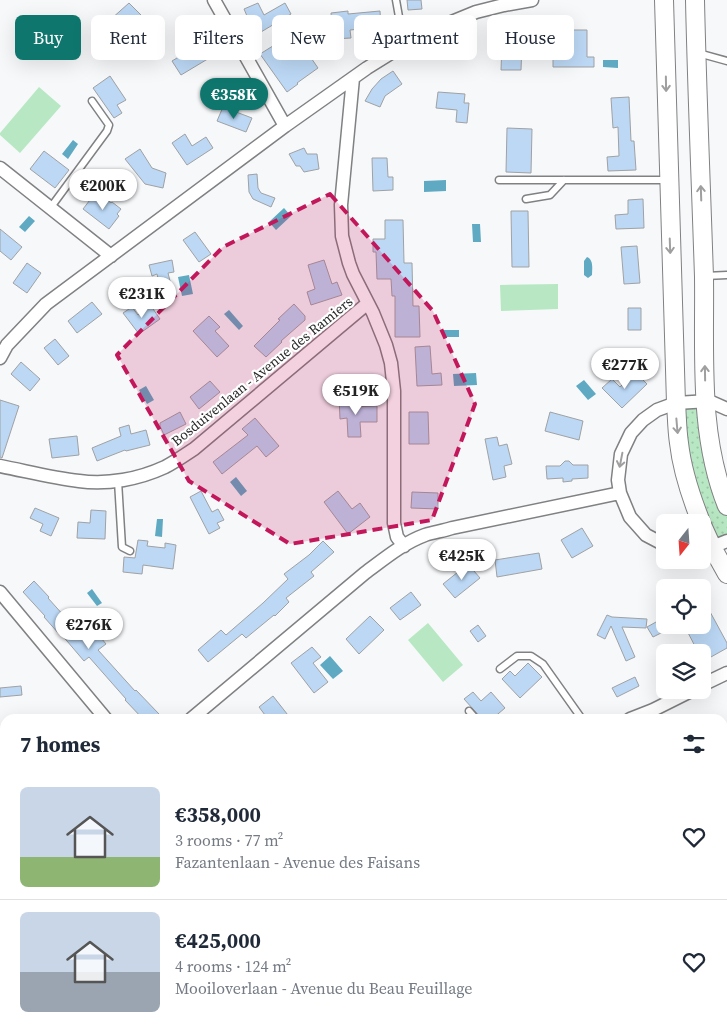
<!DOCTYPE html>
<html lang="en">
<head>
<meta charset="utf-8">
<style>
  :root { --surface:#fff; --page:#f6f6f7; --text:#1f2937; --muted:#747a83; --line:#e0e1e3; --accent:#0f766e }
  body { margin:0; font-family:"Source Serif 4",serif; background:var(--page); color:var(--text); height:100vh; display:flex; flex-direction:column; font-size:19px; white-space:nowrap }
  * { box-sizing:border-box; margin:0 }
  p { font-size:16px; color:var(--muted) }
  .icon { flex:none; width:28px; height:28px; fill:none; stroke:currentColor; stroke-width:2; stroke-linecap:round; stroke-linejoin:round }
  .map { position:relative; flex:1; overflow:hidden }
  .sheet { position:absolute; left:0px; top:714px; width:728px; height:321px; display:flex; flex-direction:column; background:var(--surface); border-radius:15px 15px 0 0; box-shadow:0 5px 20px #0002 }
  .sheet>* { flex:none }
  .guide { position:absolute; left:15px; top:15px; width:698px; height:45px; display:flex; gap:10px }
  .needle { width:32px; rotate:197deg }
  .fabs { position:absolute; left:656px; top:514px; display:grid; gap:10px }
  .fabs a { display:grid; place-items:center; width:55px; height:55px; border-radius:8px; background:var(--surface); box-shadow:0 5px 20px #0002; font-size:25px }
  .price { position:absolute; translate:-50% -42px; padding:0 11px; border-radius:18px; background:#fff; color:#222; font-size:16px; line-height:32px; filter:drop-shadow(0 1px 2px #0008) }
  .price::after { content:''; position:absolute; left:50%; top:30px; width:15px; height:11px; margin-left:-8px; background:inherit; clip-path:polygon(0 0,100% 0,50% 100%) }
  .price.on { background:var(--accent); color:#fff }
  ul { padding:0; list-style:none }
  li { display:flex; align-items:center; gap:15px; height:125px; padding:0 20px }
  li+li { border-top:1px solid var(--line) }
  li span { display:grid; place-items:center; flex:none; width:140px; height:100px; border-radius:8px; color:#555 }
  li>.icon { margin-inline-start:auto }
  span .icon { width:60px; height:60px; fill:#fffc; stroke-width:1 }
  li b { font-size:21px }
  h2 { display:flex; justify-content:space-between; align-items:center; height:60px; padding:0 20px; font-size:21px }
  .chip { padding:0 18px; border-radius:8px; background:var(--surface); box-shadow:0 5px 20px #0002; font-size:18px; line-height:45px }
  .chip.on { background:var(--accent); color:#fff }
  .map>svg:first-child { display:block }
  .grass { fill:url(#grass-dots) }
  .green { fill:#b8e8c3 }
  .water { fill:#5fa9c3 }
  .building { fill:#bcd8f5; stroke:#a0a1a3 }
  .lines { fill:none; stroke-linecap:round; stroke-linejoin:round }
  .lane-casing { stroke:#808183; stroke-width:9 }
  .street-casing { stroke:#808183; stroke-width:15 }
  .secondary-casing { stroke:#808183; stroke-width:20 }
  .path { stroke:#959697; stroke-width:2; stroke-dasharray:4 4; stroke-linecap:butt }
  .lane { stroke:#fff; stroke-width:6 }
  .street { stroke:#fff; stroke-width:12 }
  .secondary { stroke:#fff; stroke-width:18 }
  .oneway { stroke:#9f9fa0 }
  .marked { fill:#c2185b; fill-opacity:0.2; stroke:#c2185b; stroke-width:4; stroke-dasharray:10 6; stroke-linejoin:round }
  .labels { text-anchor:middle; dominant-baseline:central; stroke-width:4.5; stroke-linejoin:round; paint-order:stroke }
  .street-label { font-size:14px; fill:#292a2b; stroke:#fff }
</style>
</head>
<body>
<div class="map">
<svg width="727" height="1034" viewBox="0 0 727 1034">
  <defs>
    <pattern id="grass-dots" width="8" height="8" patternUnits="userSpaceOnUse" patternTransform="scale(1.25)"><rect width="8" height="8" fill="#b8e8c3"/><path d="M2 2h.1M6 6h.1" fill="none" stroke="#9ec7a8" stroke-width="1.8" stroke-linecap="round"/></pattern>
  </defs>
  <rect width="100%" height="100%" fill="#f7f8fa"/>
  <!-- grass -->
  <path class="grass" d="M694,407l4,2 29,105v22l-7,2h-4l-14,-23 -22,-102 5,-5z"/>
  <!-- green -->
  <path class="green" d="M39,87l22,19 -41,47 -20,-18v-2z
    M558,284v25l-57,2 -1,-26z
    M428,623l35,42 -20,17 -35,-42z
    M533,1030h170l-2,4h-166z"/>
  <!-- water -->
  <path class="water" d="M603,60h15v8l-15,-1z
    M73,140l5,4 -10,15 -6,-5z
    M99,169l7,5 -11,13 -6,-5z
    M446,180v11l-22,1v-11z
    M284,208l7,8 -15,14 -7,-8z
    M29,216l6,5 -10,11 -6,-5z
    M472,224h8l1,18h-8z
    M587,257c7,3 5,12 5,18l-4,3 -4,-3v-14z
    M189,275l4,19 -11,2 -4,-19z
    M229,310l14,16 -4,4 -15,-16z
    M443,330h16v7h-16z
    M476,373l1,12 -23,1 -1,-12z
    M584,380l12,14 -8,6 -12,-14z
    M146,386l8,14 -7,4 -8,-14z
    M236,477l11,14 -6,5 -11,-14z
    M157,519h6l-1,18 -7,-1z
    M92,589l10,14 -5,3 -10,-13z
    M330,656l13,15 -10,8 -13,-14z
    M723,741h1l3,6v15l-4,2z"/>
  <!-- building -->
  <path class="building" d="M407,0h14l1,9 -14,1z
    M129,3l14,14 -29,26 -13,-15z
    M258,3l6,12 21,-12 6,11 -35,21 -7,-11 1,-1 -6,-14z
    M348,11v3l32,-3 1,16 -31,3 1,8 -18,1 -2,-26z
    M571,30h16v27h7v10h-41v-14h18z
    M292,34l13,20 2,-2 11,16 -21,15 1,1 -11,8 -27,-38z
    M207,40l9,14 -35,21 -9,-14z
    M502,43l20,1 -1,26h-20z
    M393,71l9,13 -17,12 -5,11 -15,-6 7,-12 9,-10z
    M110,76l16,24 -9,5 5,8 -8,5 -21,-30z
    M438,92l27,2 -1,9h5l-2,20 -11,-1 1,-12 -21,-2z
    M629,97l2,44h3l2,29 -28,1 -1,-14 12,-1 -1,-29 -5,1 -2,-30z
    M223,107l29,11 -6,14 -29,-11z
    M507,128l25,1 -1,44 -25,-1z
    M185,134l7,12 14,-9 7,11 -26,17 -15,-22z
    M304,148l3,6h10l2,15 -15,3 -4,-6h-4l-7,-12z
    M140,149l12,19 14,5 -3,15 -18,-4 -20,-25z
    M44,151l25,19 -14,18 -25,-19z
    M372,158h15l1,19h5v13l-20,1z
    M257,174l1,14 3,5 14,5 -4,9 -18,-8 -4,-7 -1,-17z
    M93,196l9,6 3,-4 6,5 1,-1 9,7 -4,5 2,2 -10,13 -26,-20z
    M643,199l1,29 -28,1 -1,-14 13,-1v-14z
    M511,211h17l1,56h-17z
    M385,220h18l1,43h8l1,43h6l1,31h-25v-41h-3l-1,-17h-14l-1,-27h-3v-13h12z
    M0,229l22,18 -11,13 -11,-9z
    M195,232l16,22 -12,8 -16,-22z
    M637,246l3,37 -16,1 -3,-37z
    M172,260l2,12 -6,1 3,12 -11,3 -3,-14 -5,2 -3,-11z
    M324,260l8,24 5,-2 5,13 -31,10 -4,-13 8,-3 -7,-24z
    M27,263l14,10 -14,20 -14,-10z
    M92,302l10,12 -25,19 -9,-12z
    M294,304l11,12v4l-24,21 1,1 -16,15 -12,-11 26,-26 -2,-1z
    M151,306l9,13 -21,15 -16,-21 9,-6 6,8z
    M628,308h13v22h-13z
    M209,316l11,11 -5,4 14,15 -12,11 -24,-26z
    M55,339l14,17 -11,9 -14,-17z
    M430,346l2,28 9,-1 1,12 -25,1 -2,-39z
    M21,362l19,17 -10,12 -19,-17z
    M635,372l12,12 -25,24 -20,-20 10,-9 8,8z
    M210,381l10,11 -21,17 -9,-12z
    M339,396h11v11l27,-1v16h-17l1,15h-13l-1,-19 -7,1z
    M0,400l19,6 -17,52 -2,-1z
    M180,412l6,12 -22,11 -4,-9v-3z
    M409,412h19l1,32h-20z
    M550,412l33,9 -4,19 -34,-9z
    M255,418l24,28 -13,11 -9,-11 -35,28 -9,-12 35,-27 -6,-6z
    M129,425l2,9 15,-4 4,15 -24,6 -1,-1 -28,11 -5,-13 29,-12 -2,-8z
    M77,436l2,19 -27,3 -3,-19z
    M497,437l2,9 8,-2 5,20 -8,2 2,11 -13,3 -8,-41z
    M565,461h4l4,4h15v13l-16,1v2l-9,1v-4l-16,1 -1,-13h14z
    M201,491l11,21 6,-3 6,11 -7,3 3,5 -11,6 -19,-37z
    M338,491l14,18 8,-6 10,14 -22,17 -24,-32z
    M412,492l26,1v16l-27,-1z
    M35,508l24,10 -8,18 -11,-5 3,-7 -13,-6z
    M91,510l15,1 -1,28 -28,-1 1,-16 12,1z
    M582,528l11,18 -21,12 -11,-18z
    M138,540l10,1 -1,5 18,2v-5l11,2 -3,24 -30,-4 -1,9 -19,-2 1,-15 11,1z
    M323,541l11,11 -23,20 3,4 -28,22 3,4 -14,14 -1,-1 -28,23 -4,-4 -34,28 -10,-12 23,-20 5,5 37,-32 25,-24 -4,-5 25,-19z
    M539,553l3,16 -45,8 -2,-17z
    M468,564l12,14 -25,20 -12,-14z
    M34,581l15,16 -1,1 34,38 11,-8 13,16 -8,6 37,41 1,-1 23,24 -5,5h-11l-18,-19 1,-1 -37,-42 -5,4 -23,-27 -1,1 -16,-18 1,-1 -22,-24z
    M411,592l10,13 -21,15 -10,-12z
    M702,597l25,46v5l-25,14v-10h-4l-14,-27h18z
    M607,615l5,2 35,2 -1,9 -24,-1 13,30 -9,4 -15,-35 -6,13 -8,-4z
    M370,616l14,14 -25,24 -13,-15z
    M665,617v14l-12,6 -6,-10z
    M478,625l8,11 -8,6 -8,-11z
    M312,647l9,10 -8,6 15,19 -14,11 -23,-30z
    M528,663l14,14 -22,21 -18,-19 8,-8 5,5z
    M635,677l4,9 -22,11 -5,-9z
    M21,686l1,9 -22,2v-9z
    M473,692l8,9 10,-9 14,16 -13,11h-10l-18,-20z
    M273,696l18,23h-23l-9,-12z"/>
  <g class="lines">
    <!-- lane casing -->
    <g class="lane-casing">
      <path id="lane" d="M396,0l8,45
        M698,53l29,8
        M499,180h169
        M526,199l24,-4 14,-15
        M51,207l56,-76 2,-6 -17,-24
        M705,276l22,-1
        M118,481l4,66 8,4
        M500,669l17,-13h14l12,8 39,55
        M469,711l7,8"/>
    </g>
    <!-- street casing -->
    <g class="street-casing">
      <path id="street" d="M214,0l71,126
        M353,78l-12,127 1,31 7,27 4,11 20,39 13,32 5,18 3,28v132l3,14 7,9
        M0,168l111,88
        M0,358l7,-13 39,-41 239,-178 82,-58 37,-23 33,-17 39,-16 28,-7 28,-5
        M0,466c26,5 52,12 79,15 29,4 60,-2 86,-14 10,-5 20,-12 29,-18l174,-146
        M665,545l-19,-10 -16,-18 -10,-24 -2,-13 3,-26 10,-21 12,-13 14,-10 19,-7 33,-2 18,8
        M702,548l10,-1 15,-6
        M0,592l106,127
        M702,685l25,-12
        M191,719l174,-146c19,-14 38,-30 60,-38 9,-3 18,-4 27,-7l168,-35
        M630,719l23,-9 40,-20
        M0,879l5,-4
        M0,945l5,6
        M73,1030l3,4
        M368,1030l3,4"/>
    </g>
    <!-- secondary casing -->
    <g class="secondary-casing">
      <path id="secondary" d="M664,0l12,403c1,14 1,27 3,40 3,27 12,54 22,79
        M695,0c2,92 6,185 9,277 1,77 -6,157 23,229
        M702,525l10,22 15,27"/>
    </g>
    <!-- path -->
    <path class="path" d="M548,1030l2,4
      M582,1034l1,-4
      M689,1034l1,-4"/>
    <!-- lane -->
    <use href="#lane" class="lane"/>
    <!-- street -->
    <use href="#street" class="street"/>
    <!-- secondary -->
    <use href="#secondary" class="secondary"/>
  </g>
  <!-- one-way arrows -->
  <defs><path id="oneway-shaft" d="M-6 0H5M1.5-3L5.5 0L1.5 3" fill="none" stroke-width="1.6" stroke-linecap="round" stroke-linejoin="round" transform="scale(1.25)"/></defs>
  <g class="oneway">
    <use href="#oneway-shaft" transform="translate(666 84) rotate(89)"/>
    <use href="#oneway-shaft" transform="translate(701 193) rotate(-92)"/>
    <use href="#oneway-shaft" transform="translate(670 246) rotate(88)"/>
    <use href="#oneway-shaft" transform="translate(705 373) rotate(-91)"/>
    <use href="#oneway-shaft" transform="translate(677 426) rotate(85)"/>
    <use href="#oneway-shaft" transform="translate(621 460) rotate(101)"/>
  </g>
  <!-- marked area -->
  <path class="marked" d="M330,194l103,117 42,93 -43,116 -142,24 -101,-63 -72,-126 106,-108z"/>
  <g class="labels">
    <!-- street labels -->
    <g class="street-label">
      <text transform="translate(262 371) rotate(-39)">Bosduivenlaan - Avenue des Ramiers</text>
    </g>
  </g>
</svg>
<div class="fabs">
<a><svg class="needle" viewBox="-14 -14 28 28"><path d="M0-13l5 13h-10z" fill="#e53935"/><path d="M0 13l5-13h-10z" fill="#747a83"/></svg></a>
<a><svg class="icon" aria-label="locate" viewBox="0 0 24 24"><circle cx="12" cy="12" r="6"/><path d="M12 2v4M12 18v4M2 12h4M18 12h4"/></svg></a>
<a><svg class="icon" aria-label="layers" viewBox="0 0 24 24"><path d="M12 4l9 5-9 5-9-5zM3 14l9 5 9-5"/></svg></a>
</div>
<b class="price on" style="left:234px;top:120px">€358K</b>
<b class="price" style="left:103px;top:211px">€200K</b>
<b class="price" style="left:142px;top:319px">€231K</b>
<b class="price" style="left:625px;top:390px">€277K</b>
<b class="price" style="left:356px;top:416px">€519K</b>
<b class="price" style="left:462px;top:581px">€425K</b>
<b class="price" style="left:89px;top:650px">€276K</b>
<div class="guide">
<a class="chip on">Buy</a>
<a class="chip">Rent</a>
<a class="chip">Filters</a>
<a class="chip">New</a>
<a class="chip">Apartment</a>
<a class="chip">House</a>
</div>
<section class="sheet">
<h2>7 homes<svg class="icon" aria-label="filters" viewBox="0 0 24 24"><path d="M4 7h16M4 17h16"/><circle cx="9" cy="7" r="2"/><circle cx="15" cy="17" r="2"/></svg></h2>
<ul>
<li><span style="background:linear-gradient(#c9d6e8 70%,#8fb573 0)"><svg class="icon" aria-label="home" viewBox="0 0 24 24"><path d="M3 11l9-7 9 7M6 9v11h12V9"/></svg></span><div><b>€358,000</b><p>3 rooms · 77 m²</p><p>Fazantenlaan - Avenue des Faisans</p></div><svg class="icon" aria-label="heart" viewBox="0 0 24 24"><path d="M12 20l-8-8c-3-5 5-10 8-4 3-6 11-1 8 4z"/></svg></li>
<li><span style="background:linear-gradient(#c9d6e8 60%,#9aa5b1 0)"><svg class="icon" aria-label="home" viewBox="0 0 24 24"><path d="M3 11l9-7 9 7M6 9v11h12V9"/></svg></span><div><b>€425,000</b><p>4 rooms · 124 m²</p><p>Mooiloverlaan - Avenue du Beau Feuillage</p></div><svg class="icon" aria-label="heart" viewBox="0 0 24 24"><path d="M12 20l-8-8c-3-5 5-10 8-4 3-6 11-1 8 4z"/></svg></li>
</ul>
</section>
</div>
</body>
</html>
